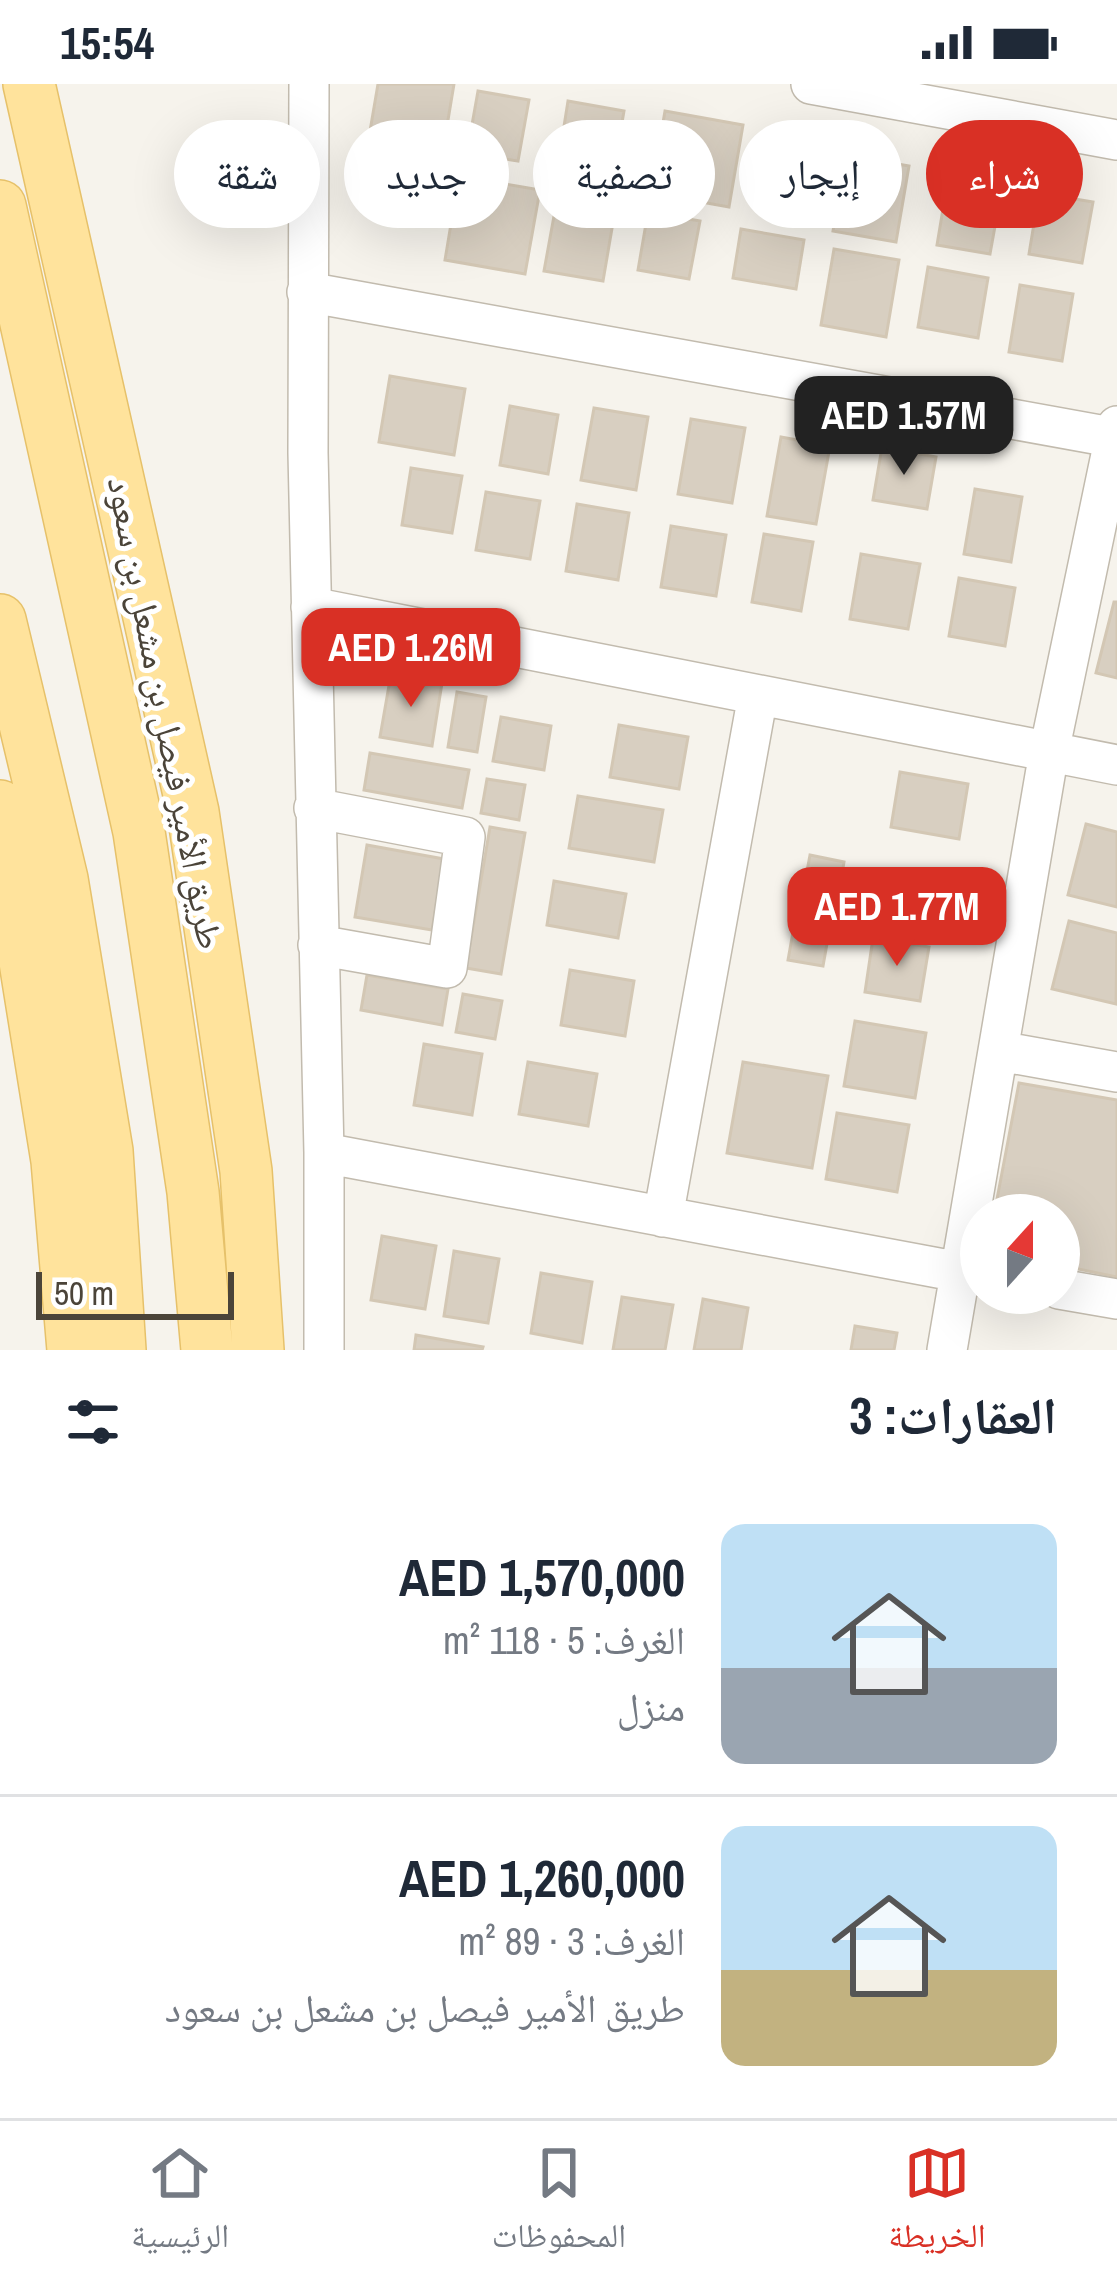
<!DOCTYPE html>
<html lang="ar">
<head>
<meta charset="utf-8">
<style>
  :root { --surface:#fff; --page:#f6f6f7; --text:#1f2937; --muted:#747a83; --line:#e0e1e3; --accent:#d93025 }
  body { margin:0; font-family:"Archivo Narrow","Noto Naskh Arabic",sans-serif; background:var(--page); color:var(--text); direction:rtl; height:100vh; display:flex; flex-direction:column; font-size:45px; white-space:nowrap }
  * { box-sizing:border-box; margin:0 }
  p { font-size:39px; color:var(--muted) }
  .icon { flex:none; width:66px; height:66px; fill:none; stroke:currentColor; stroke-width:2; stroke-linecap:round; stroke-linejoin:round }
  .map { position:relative; height:1266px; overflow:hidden; direction:ltr }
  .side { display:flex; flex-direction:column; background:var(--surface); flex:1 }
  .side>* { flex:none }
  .banner { position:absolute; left:36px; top:36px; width:1047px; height:108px; direction:rtl; display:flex; gap:24px }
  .needle { width:78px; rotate:21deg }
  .buttons { position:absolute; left:960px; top:1110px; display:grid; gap:24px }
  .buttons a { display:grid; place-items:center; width:120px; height:120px; border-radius:50%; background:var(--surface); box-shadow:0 12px 48px #0002; font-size:60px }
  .scale { position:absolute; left:36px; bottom:30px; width:198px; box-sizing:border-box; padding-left:12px; border:6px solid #4b4439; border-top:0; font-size:33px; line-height:42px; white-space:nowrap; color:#4b4439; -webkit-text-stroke:9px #fff; paint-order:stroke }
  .price { position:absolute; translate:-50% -102px; padding:0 27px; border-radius:24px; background:var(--accent); color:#fff; font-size:39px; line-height:78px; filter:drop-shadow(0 3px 6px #0008) }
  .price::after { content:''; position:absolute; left:50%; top:72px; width:36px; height:27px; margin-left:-18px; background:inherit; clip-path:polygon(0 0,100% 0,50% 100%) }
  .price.current { background:#222; color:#fff }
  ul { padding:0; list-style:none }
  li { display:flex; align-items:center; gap:36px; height:300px; padding:0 60px }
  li+li { border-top:3px solid var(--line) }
  li span { display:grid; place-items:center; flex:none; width:336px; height:240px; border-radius:24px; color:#555 }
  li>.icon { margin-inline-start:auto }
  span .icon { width:144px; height:144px; fill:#fffc; stroke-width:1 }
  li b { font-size:51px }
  h2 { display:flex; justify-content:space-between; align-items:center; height:144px; padding:0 60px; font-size:51px }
  .tag { padding:0 42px; border-radius:54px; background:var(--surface); box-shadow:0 12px 48px #0002; font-size:42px; line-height:108px }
  .tag.current { background:var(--accent); color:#fff }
  .status { display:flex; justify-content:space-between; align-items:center; height:84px; padding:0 60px; background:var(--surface); direction:ltr }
  .status svg { height:33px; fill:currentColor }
  .menu { display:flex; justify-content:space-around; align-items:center; height:168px; border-top:3px solid var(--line); background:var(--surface); font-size:33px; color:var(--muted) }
  .menu a { display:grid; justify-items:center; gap:6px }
  .menu .current { color:var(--accent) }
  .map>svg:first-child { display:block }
  .building { fill:#d8cfc1; stroke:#d3c7b4; stroke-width:3 }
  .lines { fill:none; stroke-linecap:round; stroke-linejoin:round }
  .minor-casing { stroke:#c2bbae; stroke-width:42 }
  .major-casing { stroke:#e6c16a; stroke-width:54 }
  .minor { stroke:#fff; stroke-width:39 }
  .major { stroke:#ffe39c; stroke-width:51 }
  .labels { text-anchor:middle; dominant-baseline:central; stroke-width:10; stroke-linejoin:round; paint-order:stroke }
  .street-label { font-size:36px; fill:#4b4439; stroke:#fff }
</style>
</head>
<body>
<div class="status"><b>15:54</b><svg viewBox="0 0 49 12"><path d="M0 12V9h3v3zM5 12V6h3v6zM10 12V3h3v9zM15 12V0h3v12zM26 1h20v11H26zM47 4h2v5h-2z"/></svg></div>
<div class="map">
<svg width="1117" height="1266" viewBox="0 0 1117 1266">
  <rect width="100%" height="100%" fill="#f6f3ec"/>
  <!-- building -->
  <path class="building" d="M378,0h76l-11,66 -74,-13z
    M478,7l51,9 -11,61 -51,-8z
    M568,17l56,10 -13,75 -55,-9z
    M665,27l78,14 -14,82 -78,-14z
    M762,56l50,9 -11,62 -50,-9z
    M846,71l63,11 -13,76 -63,-11z
    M949,89l54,9 -13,72 -53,-9z
    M459,92l81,14 -15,84 -80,-14z
    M1039,109l54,9 -11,61 -53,-9z
    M558,110l58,11 -13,76 -59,-10z
    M648,128l52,9 -11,58 -51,-9z
    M741,145l63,11 -8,49 -63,-11z
    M834,165l65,11 -13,77 -65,-12z
    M928,183l60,11 -10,60 -60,-11z
    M1020,201l53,9 -11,67 -53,-9z
    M390,292l75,13 -11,66 -75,-13z
    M510,322l48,9 -10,59 -48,-9z
    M594,324l54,9 -12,73 -55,-10z
    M691,335l54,9 -13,75 -54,-9z
    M781,353l49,9 -14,78 -49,-8z
    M882,363l54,10 -9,52 -54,-9z
    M411,384l51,8 -10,57 -50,-8z
    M975,405l47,8 -11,65 -47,-8z
    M486,408l54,9 -10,58 -54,-9z
    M577,420l52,9 -11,67 -52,-9z
    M671,442l55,9 -10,61 -55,-9z
    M764,450l49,8 -12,69 -49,-9z
    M861,470l59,10 -12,65 -58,-10z
    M959,494l56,10 -10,58 -56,-10z
    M1114,518h3v76l-21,-5z
    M391,590l51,9 -10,63 -52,-9z
    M457,608l29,5 -9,55 -29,-5z
    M501,633l50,9 -7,44 -51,-9z
    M619,641l69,12 -9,52 -69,-12z
    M370,669l99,17 -7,38 -98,-18z
    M900,688l68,12 -9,55 -68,-12z
    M487,695l38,6 -6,35 -38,-7z
    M578,712l85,14 -9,52 -85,-14z
    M1086,740l31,8v75l-49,-12z
    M490,743l35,6 -24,141 -35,-6z
    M367,761l77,14 -12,71 -77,-13z
    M810,771l34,7 -7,42 -35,-6z
    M554,797l72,13 -8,44 -71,-13z
    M795,837l35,6 -7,39 -35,-6z
    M1069,837l48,12 -1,71 -64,-15z
    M873,854l56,9 -9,54 -55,-9z
    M570,886l64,11 -9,55 -64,-11z
    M367,891l81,14 -6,36 -81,-15z
    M463,910l39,7 -7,38 -39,-7z
    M855,937l71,12 -11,65 -71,-12z
    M424,960l58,10 -10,61 -58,-10z
    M528,978l69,12 -9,52 -69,-12z
    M743,978l85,14 -16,92 -85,-15z
    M1019,999l98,17v177l-58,-12v-50h-65z
    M837,1029l72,12 -12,67 -71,-13z
    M382,1152l54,10 -11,63 -54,-9z
    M454,1167l45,8 -11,64 -44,-7z
    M541,1189l51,9 -10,61 -51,-10z
    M622,1213l51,8 -8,45h-52z
    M703,1215l45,9 -7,42h-47z
    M855,1242l42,7 -3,17h-43z
    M416,1251l67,12 -1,3h-68z"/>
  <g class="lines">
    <!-- minor casing -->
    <g class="minor-casing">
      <path id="minor" d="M309,0l-1,369 16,700v197
        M811,0l306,56
        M307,208l810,146
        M311,523l806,158
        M314,724l151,29 -18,131 -129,-23
        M999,967l118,21
        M324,1069l657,123
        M663,1133l95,-522
        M1059,1205l58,10
        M947,1266l102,-598 68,-326"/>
    </g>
    <!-- major casing -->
    <g class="major-casing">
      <path id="major" d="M29,0l164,728 53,359 12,179
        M0,122l139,626 54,360 14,158
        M0,536l62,259 45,272 13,199
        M0,722l57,355 16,189"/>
    </g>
    <!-- minor -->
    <use href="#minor" class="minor"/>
    <!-- major -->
    <use href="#major" class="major"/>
  </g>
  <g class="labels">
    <!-- street labels -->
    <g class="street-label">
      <text transform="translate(166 629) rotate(79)">طريق الأمير فيصل بن مشعل بن سعود</text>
    </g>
  </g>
</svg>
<div class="buttons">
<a><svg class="needle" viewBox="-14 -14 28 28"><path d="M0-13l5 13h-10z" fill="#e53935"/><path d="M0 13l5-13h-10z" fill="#747a83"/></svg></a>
</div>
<div class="scale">50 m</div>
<b class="price current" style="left:904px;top:394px">AED 1.57M</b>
<b class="price" style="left:411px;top:626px">AED 1.26M</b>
<b class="price" style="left:897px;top:885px">AED 1.77M</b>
<div class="banner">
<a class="tag current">شراء</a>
<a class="tag">إيجار</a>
<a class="tag">تصفية</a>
<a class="tag">جديد</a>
<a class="tag">شقة</a>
</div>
</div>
<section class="side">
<h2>العقارات: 3<svg class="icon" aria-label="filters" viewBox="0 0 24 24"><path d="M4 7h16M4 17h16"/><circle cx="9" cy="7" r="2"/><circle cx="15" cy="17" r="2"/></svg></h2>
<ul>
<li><span style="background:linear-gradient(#bfe0f5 60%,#9aa5b1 0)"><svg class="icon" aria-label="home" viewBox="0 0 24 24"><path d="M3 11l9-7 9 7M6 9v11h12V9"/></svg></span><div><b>AED 1,570,000</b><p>الغرف: 5 · 118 m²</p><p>منزل</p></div></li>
<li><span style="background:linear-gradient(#bfe0f5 60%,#c2b280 0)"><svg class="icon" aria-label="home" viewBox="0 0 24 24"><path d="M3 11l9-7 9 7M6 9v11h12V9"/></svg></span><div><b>AED 1,260,000</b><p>الغرف: 3 · 89 m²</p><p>طريق الأمير فيصل بن مشعل بن سعود</p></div></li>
</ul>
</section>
<nav class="menu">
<a class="current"><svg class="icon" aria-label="map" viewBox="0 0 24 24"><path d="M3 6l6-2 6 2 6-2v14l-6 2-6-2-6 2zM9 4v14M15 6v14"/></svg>الخريطة</a>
<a><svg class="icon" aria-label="saved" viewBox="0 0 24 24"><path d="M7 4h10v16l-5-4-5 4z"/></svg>المحفوظات</a>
<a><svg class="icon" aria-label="home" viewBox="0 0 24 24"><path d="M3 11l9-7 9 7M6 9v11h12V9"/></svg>الرئيسية</a>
</nav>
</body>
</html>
